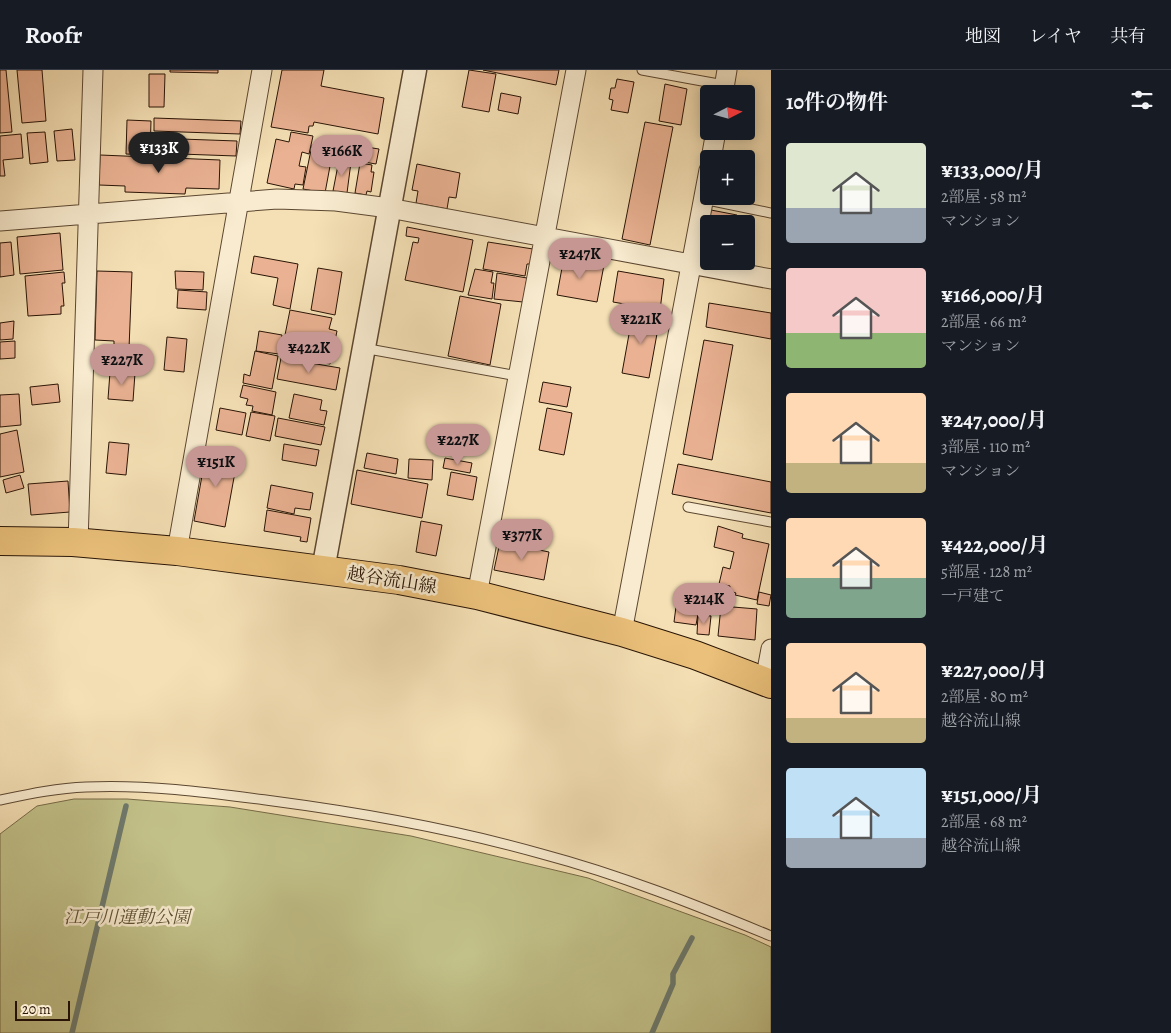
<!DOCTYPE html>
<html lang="ja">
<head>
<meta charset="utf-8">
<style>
  :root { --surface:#171b24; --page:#242831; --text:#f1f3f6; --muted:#9ea1a6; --line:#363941; --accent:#c59692 }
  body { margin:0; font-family:Alegreya,"Noto Serif JP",serif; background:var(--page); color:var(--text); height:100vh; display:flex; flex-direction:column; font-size:19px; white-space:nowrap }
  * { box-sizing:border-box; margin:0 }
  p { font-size:16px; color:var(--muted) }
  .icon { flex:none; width:28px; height:28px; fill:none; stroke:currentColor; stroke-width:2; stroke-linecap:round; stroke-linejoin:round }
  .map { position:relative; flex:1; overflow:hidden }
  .drawer { display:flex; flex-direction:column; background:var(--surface); width:400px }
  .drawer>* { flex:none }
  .needle { width:32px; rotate:84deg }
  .fabs { position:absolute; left:700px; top:15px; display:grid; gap:10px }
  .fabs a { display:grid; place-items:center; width:55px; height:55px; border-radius:5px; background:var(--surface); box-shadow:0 2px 12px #0003; font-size:25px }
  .scale { position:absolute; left:15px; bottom:12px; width:55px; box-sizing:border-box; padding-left:5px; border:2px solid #291405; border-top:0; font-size:14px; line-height:18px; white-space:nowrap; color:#291405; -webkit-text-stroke:4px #f8ebcf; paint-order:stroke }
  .price { position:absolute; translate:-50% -42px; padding:0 11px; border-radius:18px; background:var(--accent); color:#111; font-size:16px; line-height:32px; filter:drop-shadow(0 1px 2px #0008) }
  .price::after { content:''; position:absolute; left:50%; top:30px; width:15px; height:11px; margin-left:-8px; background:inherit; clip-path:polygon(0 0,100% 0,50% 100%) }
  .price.on { background:#222; color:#fff }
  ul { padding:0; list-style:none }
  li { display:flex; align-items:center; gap:15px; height:125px; padding:0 15px }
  li span { display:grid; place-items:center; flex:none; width:140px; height:100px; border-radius:5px; color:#555 }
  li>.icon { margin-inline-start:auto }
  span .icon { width:60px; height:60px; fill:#fffc; stroke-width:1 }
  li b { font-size:21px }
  h2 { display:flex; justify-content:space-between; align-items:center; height:60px; padding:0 15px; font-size:21px }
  header { display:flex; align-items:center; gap:30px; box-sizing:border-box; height:70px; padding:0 25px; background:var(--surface); border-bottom:1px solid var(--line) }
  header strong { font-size:24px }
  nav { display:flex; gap:28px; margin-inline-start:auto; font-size:18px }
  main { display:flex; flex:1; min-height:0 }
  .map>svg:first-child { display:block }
  .green { fill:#c2c189; stroke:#766a47 }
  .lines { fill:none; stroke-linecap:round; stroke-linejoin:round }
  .stream { stroke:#6e796c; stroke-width:5.5 }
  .building { fill:#eab293; stroke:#291405 }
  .service-casing { stroke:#5c4731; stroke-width:11 }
  .minor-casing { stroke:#5c4731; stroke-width:21 }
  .tertiary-casing { stroke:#5c4731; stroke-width:25 }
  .primary-casing { stroke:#291405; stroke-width:30 }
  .service { stroke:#f8ebcf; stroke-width:9 }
  .minor { stroke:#f8ebcf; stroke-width:19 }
  .tertiary { stroke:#f8ebcf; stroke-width:22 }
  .primary { stroke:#eac07a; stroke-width:28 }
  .labels { text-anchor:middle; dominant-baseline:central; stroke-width:5; stroke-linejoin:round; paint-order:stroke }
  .street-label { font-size:18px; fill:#291405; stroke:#f8ebcf }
  .park-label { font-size:18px; font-style:italic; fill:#5f5133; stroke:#f8ebcf }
</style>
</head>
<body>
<header>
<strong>Roofr</strong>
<nav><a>地図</a><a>レイヤ</a><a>共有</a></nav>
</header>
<main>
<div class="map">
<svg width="771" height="963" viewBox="0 0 771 963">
  <rect width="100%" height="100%" fill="#f5e0b5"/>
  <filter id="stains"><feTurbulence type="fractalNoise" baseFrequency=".004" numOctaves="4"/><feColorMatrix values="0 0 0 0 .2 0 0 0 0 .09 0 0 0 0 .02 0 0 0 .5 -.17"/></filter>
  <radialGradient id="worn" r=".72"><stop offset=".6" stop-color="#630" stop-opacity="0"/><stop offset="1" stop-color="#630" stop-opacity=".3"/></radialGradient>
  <!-- green -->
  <path class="green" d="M74,729h53l103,8 181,29 177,42 157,57 26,12v86h-771v-199l37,-28z"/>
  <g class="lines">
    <!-- stream -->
    <path class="stream" d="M72,963l54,-227
      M652,963l21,-49v-10l19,-36"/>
  </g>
  <!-- building -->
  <path class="building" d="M0,0h6l6,62 -12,1z
    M17,0h25l4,51 -24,2z
    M170,0h48v3l-48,-1z
    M282,0h42l-3,16 63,12 -6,36 -64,-12 -1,4h-4l-1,7 -37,-6z
    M469,0l27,4 -7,38 -27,-5z
    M483,0h76l-3,15z
    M149,4h16l-1,33h-15z
    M617,9l17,3 -6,31 -17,-3 2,-10 -4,-1 2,-11h4z
    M665,14l22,5 -6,36 -22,-4z
    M501,23l20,4 -3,17 -20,-4z
    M154,48l87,3 -1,13 -86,-3z
    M127,50l24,1 -1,34 -24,-1z
    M645,52l28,5 -23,118 -28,-6z
    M72,59l3,31 -18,1 -3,-30z
    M45,62l3,30 -18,2 -3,-31z
    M291,62l22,4 -4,18 -7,-2 -3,14 7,1 -3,18 -8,-1 -1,5 -27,-6 9,-44 13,3z
    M21,64l2,24 -20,2 2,16h-5v-40z
    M153,68l84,3 -1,15 -84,-3z
    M339,72l19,4 -3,14 -19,-3z
    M312,75l21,5 -8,43 -22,-4z
    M366,77l13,2 -3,15 -12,-2z
    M100,85l120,5 -1,29 -33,-1 -1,6 -60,-2v-6l-26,-1z
    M339,90l12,2 -4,31 -14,-2z
    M360,93l12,2 -1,7h3l-3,20 -4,-1 -1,4 -11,-2z
    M417,94l43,9 -4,25 -7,-1 -2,12 -31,-6 2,-12 -6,-1z
    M711,140l26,5 -1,9h-27z
    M407,157l66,13 -10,52 -58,-12 8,-38 5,1 1,-5 -13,-2z
    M60,163l3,37 -43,4 -3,-37z
    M11,172l3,33 -14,2v-34z
    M488,172l45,7 -3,15h-3l-2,12 -42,-7z
    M254,186l44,8 -8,45 -17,-4 5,-27 -27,-5z
    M564,187l40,8 -7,37 -40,-7z
    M318,198l24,4 -7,43 -24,-5z
    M475,199l18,3 -2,11h3l-2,16 -24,-4z
    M97,201l35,1 -3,77h-15v-8l-19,-1z
    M175,201l29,1 -1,18 -27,-1z
    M618,201l46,8 -4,31 -47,-8z
    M64,202l1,11h-3l2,23h-3v8l-33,2 -3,-40z
    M497,203l30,5 -4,24 -29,-3z
    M178,220l29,2 -1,18 -29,-2z
    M460,226l41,8 -11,61 -42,-9z
    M709,233l62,10v26l-65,-12z
    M290,240l42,8 -3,11 8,2 -7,33 -49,-9z
    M633,242l27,5 -11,61 -27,-5z
    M14,251l-1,18 -13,1v-17z
    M259,261l23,4 -3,19 -23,-3z
    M167,267l20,2 -3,33 -20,-2z
    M704,270l29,5 -21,115 -29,-6z
    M15,271v17l-15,1v-17z
    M255,281l23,5 -6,33 -29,-6 1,-9 6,2z
    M281,288l59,10 -4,22 -59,-11z
    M110,302l25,1 -2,28 -25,-2z
    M543,312l28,5 -4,20 -28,-5z
    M58,314l2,18 -28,3 -2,-18z
    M243,315l33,7 -4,23 -20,-4 1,-5 -7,-1 2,-6 -8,-2z
    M19,324l2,31 -21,2v-32z
    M294,324l28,6 -2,10 7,1 -3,14 -35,-7z
    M220,338l26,5 -4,22 -26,-5z
    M547,338l25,5 -8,42 -25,-5z
    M251,342l24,4 -5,25 -24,-5z
    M278,348l47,9 -4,18 -46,-9z
    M17,360l7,42 -24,5v-43z
    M109,372l20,2 -3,31 -20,-2z
    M284,374l35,6 -3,16 -34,-6z
    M225,378l14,2 -14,77 -31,-6 12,-68 18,3z
    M367,383l31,6 -2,15 -32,-6z
    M445,388l27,5 -2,10 -27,-5z
    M409,389l24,1 -1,20 -24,-2z
    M678,394l93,18v31l-99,-19z
    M357,400l71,14 -6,34 -71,-14z
    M451,402l26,5 -4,23 -26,-5z
    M20,405l4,13 -18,5 -3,-13z
    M68,411l2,31 -39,3 -3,-31z
    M271,415l42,8 -3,17 -15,-2 -1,6 -27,-6z
    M267,440l44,8 -4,24 -7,-1 1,-4 -37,-6z
    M421,451l21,4 -6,31 -20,-4z
    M718,456l25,8 -1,4 27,6 -12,56 -22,-5 1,-2 -7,-2 1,-5 -11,-2 4,-17 7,2 4,-17 -20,-5z
    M500,472l49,10 -5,28 -50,-10z
    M759,522l12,3 -2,11 -12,-2z
    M677,529l23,4 -4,22 -22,-3z
    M721,536l36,3 -2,31 -37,-4z
    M698,545l13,1 -2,19 -12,-1z"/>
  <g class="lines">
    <!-- service casing -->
    <g class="service-casing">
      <path id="service" d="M642,0l82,15
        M703,129l68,14
        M363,278l155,28
        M688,437l83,15
        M0,730c29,-6 57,-12 86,-13 62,-3 126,6 187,14 91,12 181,28 269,53 79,21 154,51 229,82"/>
    </g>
    <!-- minor casing -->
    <g class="minor-casing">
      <path id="minor" d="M723,24l4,-24
        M711,89l5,-28
        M0,151l277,-22 59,2 53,7 382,71
        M78,473l15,-473
        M177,481l85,-481
        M477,525l99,-525
        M622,562l87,-462
        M765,611l6,-32"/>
    </g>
    <!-- tertiary casing -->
    <g class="tertiary-casing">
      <path id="tertiary" d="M323,500l92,-500"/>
    </g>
    <!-- primary casing -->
    <g class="primary-casing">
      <path id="primary" d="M0,471l73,1 104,9 222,29 78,15 145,37 73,23 76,29"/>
    </g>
    <!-- service -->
    <use href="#service" class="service"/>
    <!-- minor -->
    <use href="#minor" class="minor"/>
    <!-- tertiary -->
    <use href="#tertiary" class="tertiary"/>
    <!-- primary -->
    <use href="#primary" class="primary"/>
  </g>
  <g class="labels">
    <!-- street labels -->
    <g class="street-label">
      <text transform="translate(392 510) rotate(9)">越谷流山線</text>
    </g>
    <!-- park labels -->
    <g class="park-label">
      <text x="127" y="847">江戸川運動公園</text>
    </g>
  </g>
  <rect width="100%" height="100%" filter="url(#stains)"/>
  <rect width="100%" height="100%" fill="url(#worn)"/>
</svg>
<div class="fabs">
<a><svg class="needle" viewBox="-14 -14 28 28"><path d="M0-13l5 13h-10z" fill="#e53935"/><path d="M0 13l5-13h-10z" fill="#9ea1a6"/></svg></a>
<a>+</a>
<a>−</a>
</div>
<div class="scale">20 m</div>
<b class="price on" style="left:159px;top:104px">¥133K</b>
<b class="price" style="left:342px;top:107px">¥166K</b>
<b class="price" style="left:580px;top:210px">¥247K</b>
<b class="price" style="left:641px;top:275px">¥221K</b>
<b class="price" style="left:309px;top:304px">¥422K</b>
<b class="price" style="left:122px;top:316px">¥227K</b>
<b class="price" style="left:458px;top:396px">¥227K</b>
<b class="price" style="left:216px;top:418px">¥151K</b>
<b class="price" style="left:522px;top:491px">¥377K</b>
<b class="price" style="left:704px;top:555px">¥214K</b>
</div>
<section class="drawer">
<h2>10件の物件<svg class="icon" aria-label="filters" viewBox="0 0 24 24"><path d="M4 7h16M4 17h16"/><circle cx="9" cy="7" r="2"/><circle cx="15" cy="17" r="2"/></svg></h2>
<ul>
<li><span style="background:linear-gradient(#dfe7d0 65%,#9aa5b1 0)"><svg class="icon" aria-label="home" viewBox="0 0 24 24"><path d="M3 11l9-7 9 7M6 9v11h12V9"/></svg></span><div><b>¥133,000/月</b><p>2部屋 · 58 m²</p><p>マンション</p></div></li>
<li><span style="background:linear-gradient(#f6c9c9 65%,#8fb573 0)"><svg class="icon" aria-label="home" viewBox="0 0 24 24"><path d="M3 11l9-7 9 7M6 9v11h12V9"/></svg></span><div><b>¥166,000/月</b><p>2部屋 · 66 m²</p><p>マンション</p></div></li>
<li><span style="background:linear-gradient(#ffd9b3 70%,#c2b280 0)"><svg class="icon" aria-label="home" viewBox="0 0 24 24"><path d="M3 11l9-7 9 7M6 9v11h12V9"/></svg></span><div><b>¥247,000/月</b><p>3部屋 · 110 m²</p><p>マンション</p></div></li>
<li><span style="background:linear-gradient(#ffd9b3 60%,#7fa58c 0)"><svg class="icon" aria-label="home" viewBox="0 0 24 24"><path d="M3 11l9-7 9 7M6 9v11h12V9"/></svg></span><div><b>¥422,000/月</b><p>5部屋 · 128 m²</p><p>一戸建て</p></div></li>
<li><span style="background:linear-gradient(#ffd9b3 75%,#c2b280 0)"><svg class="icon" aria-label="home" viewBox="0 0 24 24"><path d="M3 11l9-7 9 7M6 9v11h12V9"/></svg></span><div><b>¥227,000/月</b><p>2部屋 · 80 m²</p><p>越谷流山線</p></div></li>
<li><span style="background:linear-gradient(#bfe0f5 70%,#9aa5b1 0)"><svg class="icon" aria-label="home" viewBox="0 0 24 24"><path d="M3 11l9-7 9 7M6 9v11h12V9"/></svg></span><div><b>¥151,000/月</b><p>2部屋 · 68 m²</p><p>越谷流山線</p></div></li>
</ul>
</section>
</main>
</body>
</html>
